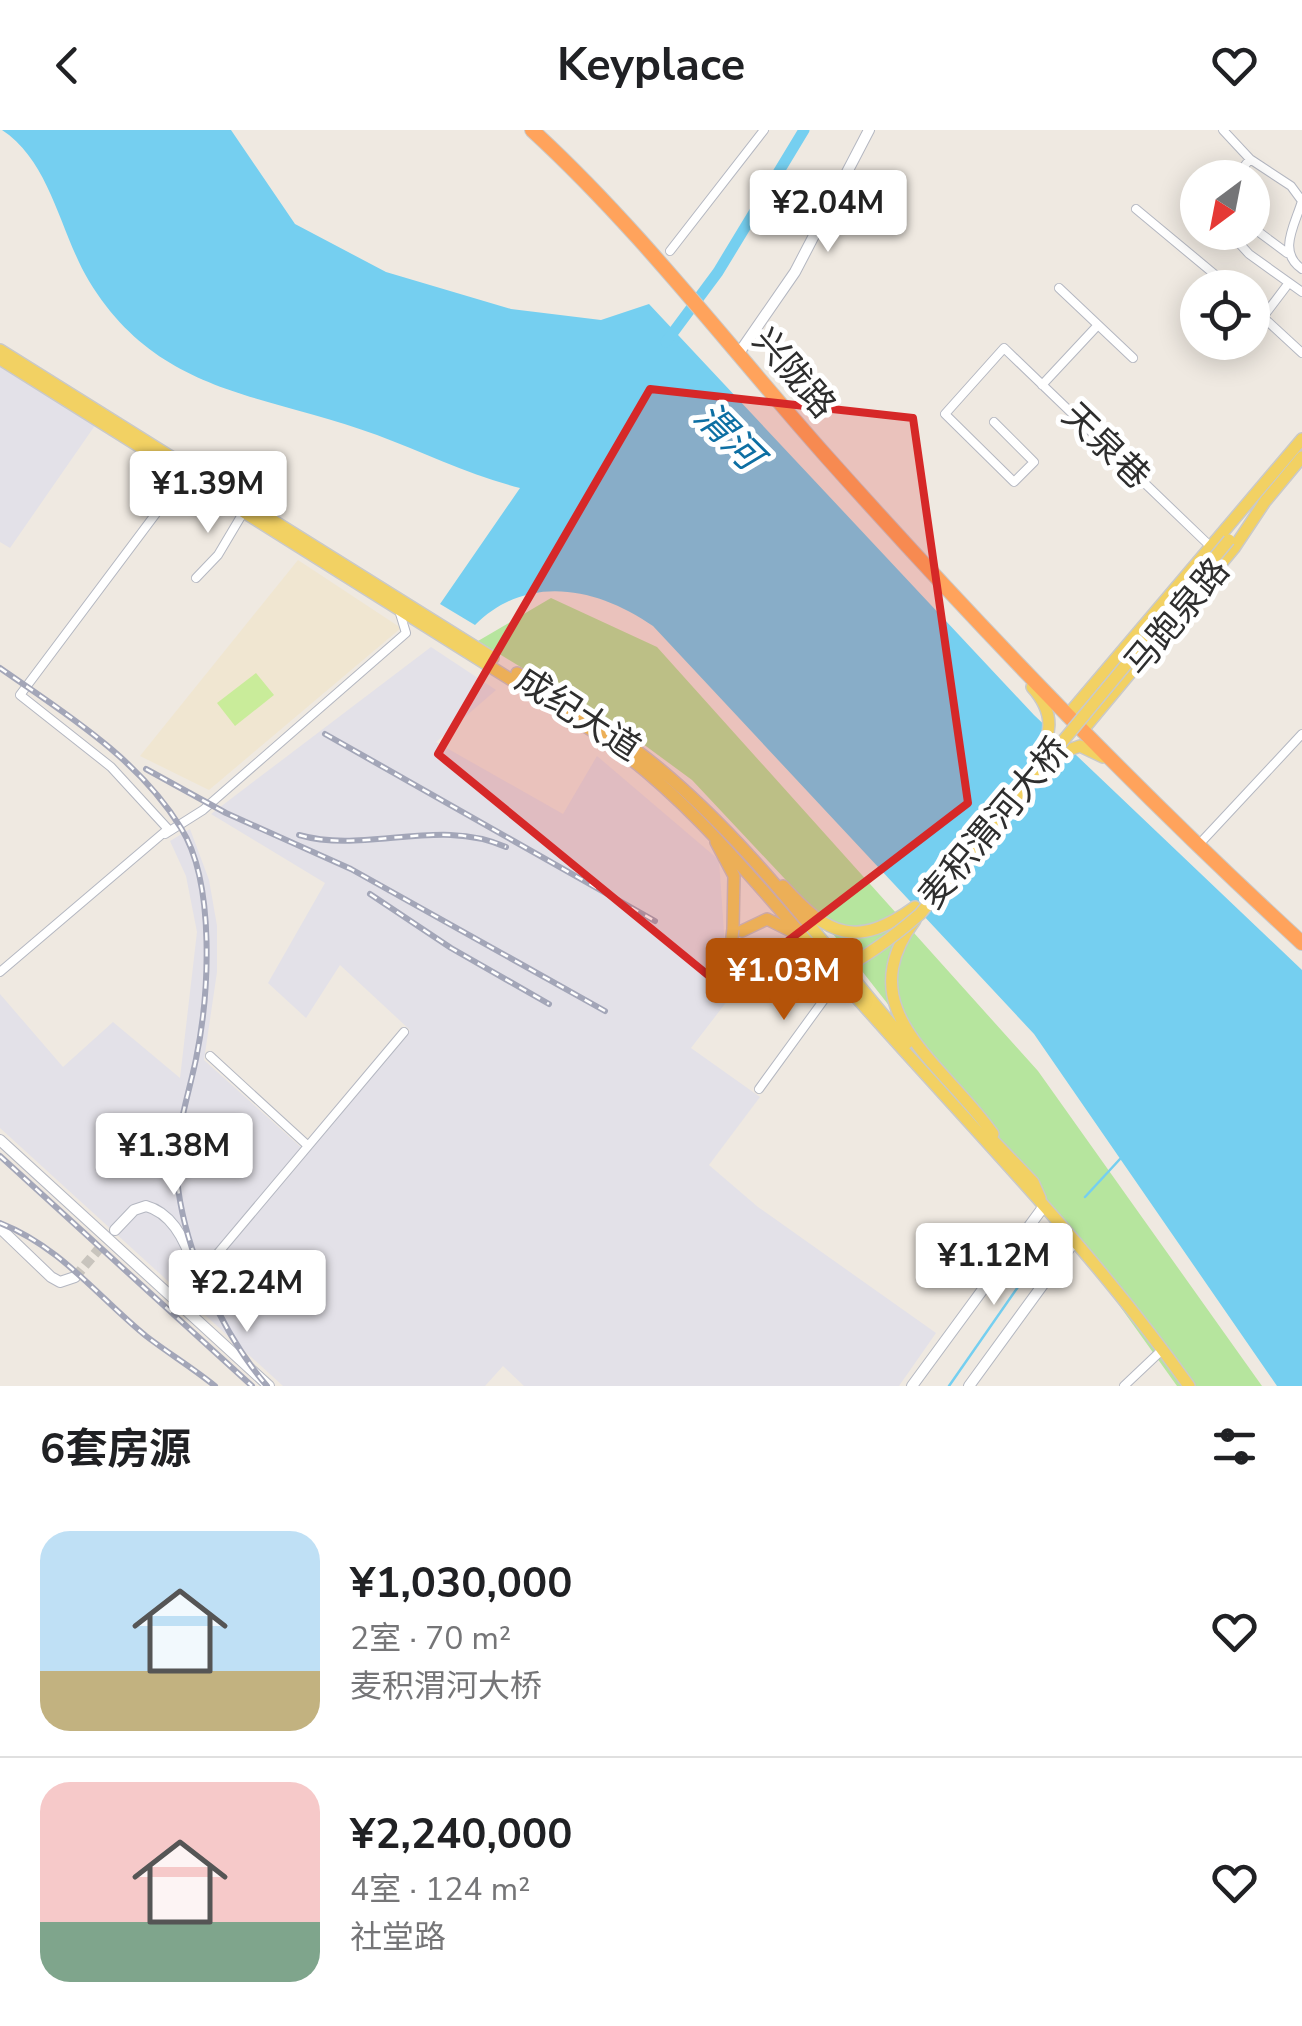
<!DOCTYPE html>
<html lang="zh">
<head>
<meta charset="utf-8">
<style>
  :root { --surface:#fff; --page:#f2f2f2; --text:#202124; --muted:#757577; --line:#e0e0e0; --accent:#b45309 }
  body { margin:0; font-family:"Nunito Sans","Noto Sans SC",sans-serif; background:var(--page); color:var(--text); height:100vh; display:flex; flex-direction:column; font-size:38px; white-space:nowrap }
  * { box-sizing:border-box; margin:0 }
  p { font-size:32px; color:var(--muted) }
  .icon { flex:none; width:55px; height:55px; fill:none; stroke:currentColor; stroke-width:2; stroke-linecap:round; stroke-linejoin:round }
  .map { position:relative; height:1256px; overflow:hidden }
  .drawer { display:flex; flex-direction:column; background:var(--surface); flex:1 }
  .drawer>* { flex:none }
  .needle { width:65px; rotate:212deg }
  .controls { position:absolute; left:1180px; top:30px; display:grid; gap:20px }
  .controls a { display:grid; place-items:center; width:90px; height:90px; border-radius:50%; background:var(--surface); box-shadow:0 5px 25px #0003; font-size:50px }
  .price { position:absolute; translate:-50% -85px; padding:0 22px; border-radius:10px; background:#fff; color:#222; font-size:32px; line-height:65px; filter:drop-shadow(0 2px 5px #0008) }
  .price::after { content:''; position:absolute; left:50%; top:60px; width:30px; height:22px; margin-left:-15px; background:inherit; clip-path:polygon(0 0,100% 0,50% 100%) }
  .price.on { background:var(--accent); color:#fff }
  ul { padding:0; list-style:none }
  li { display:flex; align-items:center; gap:30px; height:250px; padding:0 40px }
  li+li { border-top:2px solid var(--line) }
  li span { display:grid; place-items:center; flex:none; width:280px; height:200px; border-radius:30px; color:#555 }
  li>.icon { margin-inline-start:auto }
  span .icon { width:120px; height:120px; fill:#fffc; stroke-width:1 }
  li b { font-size:42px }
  h2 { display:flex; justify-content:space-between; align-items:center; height:120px; padding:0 40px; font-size:42px }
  header { display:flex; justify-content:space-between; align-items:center; height:130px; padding:0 40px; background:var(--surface); font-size:45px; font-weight:700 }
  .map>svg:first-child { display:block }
  .industrial { fill:#e3e1e8 }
  .education { fill:#f0e6d1 }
  .green { fill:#b6e59e }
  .pitch { fill:#c9ec9a }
  .water { fill:#75cff0 }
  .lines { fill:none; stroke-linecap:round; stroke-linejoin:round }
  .stream { stroke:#75cff0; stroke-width:2.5 }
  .river { stroke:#75cff0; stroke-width:11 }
  .secondary-tunnel { stroke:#c8c4bd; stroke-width:10; stroke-dasharray:10 5; stroke-linecap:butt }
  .street-casing { stroke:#b4b7c1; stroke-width:10 }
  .secondary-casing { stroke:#b4b7c1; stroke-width:12 }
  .primary-casing { stroke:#c9c9c9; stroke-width:14 }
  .highway-casing { stroke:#c9c9c9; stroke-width:16 }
  .street { stroke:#fff; stroke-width:8 }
  .secondary { stroke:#fff; stroke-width:10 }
  .primary { stroke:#f2d163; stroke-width:11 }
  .highway { stroke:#ffa35c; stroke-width:14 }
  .rail-casing { stroke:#a3a6b8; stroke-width:6 }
  .rail { stroke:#fff; stroke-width:2.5; stroke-dasharray:8; stroke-linecap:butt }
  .primary-bridge-casing { stroke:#c9c9c9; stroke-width:14; stroke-linecap:butt }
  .primary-bridge { stroke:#f2d163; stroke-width:11 }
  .marked { fill:#d62828; fill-opacity:0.2; stroke:#d62828; stroke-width:8; stroke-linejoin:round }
  .labels { text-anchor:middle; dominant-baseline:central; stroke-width:10; stroke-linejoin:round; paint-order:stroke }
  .street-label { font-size:35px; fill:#2e2e2e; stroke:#fff }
  .water-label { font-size:38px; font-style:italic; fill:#0d6fa3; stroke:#fff }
</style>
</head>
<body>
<header><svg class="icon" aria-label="back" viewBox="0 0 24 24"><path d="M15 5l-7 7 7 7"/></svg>Keyplace<svg class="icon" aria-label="heart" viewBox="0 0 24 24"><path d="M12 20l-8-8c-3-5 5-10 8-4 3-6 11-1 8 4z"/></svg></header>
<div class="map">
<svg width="1302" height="1256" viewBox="0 0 1302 1256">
  <rect width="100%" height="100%" fill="#efe9e1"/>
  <!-- industrial -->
  <path class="industrial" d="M0,237l96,57 -86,124 -10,-6z
    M431,517l65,43 -60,52 127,72 34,-58 122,104 7,102 15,21 -50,65 69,49 -51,68 49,42 178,126 -37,53h-375l-21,-20 -18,20h-202l-283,-258v-134l63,73 50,-45 67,56 17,-146 -11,-56 -16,-35 20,-12 19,51 8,46v46l-13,88 101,91 105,-121 -70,-65 -34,53 -38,-35 57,-100 -114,-69z"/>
  <!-- education -->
  <path class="education" d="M298,430l103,68 -192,162 -69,-34z"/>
  <!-- green -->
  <path class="green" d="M551,468l106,49 381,424 224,315h-85l-103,-144 -259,-331 -123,-131 -68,-50 -146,-89z"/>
  <!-- pitch -->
  <path class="pitch" d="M256,543l18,22 -39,31 -18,-23z"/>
  <!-- water -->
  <path class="water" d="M2,0h229l64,94 91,48 125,37 90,11 48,-16 385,411 268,255v416h-25l-243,-352 -381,-408c-56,-39 -126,-53 -178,-1l-35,-21 80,-116c-51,-13 -95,-35 -143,-53 -113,-42 -218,-39 -288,-154 -29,-48 -38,-119 -87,-151z"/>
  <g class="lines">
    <!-- stream -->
    <path class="stream" d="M1085,1067l35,-38
      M949,1256l103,-148"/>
    <!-- river -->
    <path class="river" d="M666,212l52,-70 86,-142"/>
    <!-- secondary-tunnel -->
    <path class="secondary-tunnel" d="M75,1147l40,-47"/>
    <!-- street casing -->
    <g class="street-casing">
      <path id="street" d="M1223,0l27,29 41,27 11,15c-7,24 -25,51 0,68
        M1235,48l15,-19
        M1198,51l-11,16 11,14
        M1136,79l95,79
        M1252,97l35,26
        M1229,102l20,22 53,38
        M670,121l94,-121
        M1059,158l74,70
        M1252,177l50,46
        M1263,187l25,-33
        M1042,255l56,-60
        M994,292l40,40 -20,20 -69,-68 59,-66 205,197
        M196,448l22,-23 25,-42
        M165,704l38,-24 203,-177 -7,-23
        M1204,709l98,-105
        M0,842l168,-143 -57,-62 -91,-72 164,-219
        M210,926l96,88
        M759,959l80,-110
        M197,1148l207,-246
        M1124,1256l39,-37"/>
    </g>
    <!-- secondary casing -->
    <g class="secondary-casing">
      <path id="secondary" d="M739,223l56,-81 74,-142
        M0,1010l269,246
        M0,1098l51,49 9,5 15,-5
        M115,1100l19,-20 12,-4c30,8 44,45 51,72l-20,24
        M912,1256l132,-180
        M969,1256l105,-144"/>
    </g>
    <!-- primary casing -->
    <g class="primary-casing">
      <path id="primary" d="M0,220l493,308
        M0,229l596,374c100,69 166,159 246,248 117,134 244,260 347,405
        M1263,374l39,-47
        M517,543c43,27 88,53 128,84 101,79 179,189 262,286
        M1032,557c25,28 19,48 3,79
        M1067,586l235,-277
        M1082,601l152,-183 32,-48
        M1052,626l28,-10 23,11
        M716,712l18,34 -1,53
        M783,756c45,50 74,63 132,21
        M915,790c-68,91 28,142 78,214
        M742,801l25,-12 28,14
        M985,1002l48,50 7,16"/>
    </g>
    <!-- highway casing -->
    <g class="highway-casing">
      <path id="highway" d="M532,0c108,99 197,217 294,326 151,169 309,334 476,487"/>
    </g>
    <!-- street -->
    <use href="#street" class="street"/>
    <!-- secondary -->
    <use href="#secondary" class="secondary"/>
    <!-- primary -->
    <use href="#primary" class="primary"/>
    <!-- highway -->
    <use href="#highway" class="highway"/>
    <!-- rail casing -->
    <g class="rail-casing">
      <path id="rail" d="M0,538c66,46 138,90 181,160 35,56 28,168 15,231 -8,39 -23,80 -19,120 7,70 44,153 90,207
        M325,604l330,187
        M146,639l80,44 125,56 254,142
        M299,705c66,19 141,-18 207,12
        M370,764l81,54 98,56
        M0,1026l252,230
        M0,1093c61,24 97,73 146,113 22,17 47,32 69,50"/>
    </g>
    <!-- rail -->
    <use href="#rail" class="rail"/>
    <!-- primary-bridge casing -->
    <g class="primary-bridge-casing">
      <path id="primary-bridge" d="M733,799c-3,18 -2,37 14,49 50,35 137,-33 173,-64l309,-374"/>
    </g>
    <!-- primary-bridge -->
    <use href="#primary-bridge" class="primary-bridge"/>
  </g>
  <!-- marked area -->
  <path class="marked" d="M650,259l263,29 55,385 -243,186 -287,-235z"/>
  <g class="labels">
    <!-- street labels -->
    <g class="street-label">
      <text transform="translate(794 243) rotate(49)">兴陇路</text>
      <text transform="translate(1106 316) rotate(44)">天泉巷</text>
      <text transform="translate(1177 487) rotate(-50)">马跑泉路</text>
      <text transform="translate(578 584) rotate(33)">成纪大道</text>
      <text transform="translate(994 693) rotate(-50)">麦积渭河大桥</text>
    </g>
    <!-- water labels -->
    <g class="water-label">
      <text transform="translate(728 306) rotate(45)">渭河</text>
    </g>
  </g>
</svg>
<div class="controls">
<a><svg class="needle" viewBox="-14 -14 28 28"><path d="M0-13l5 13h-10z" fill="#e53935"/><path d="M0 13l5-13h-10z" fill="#757577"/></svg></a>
<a><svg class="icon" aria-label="locate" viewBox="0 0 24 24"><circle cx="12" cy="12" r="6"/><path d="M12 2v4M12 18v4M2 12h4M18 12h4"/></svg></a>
</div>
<b class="price" style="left:828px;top:125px">¥2.04M</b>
<b class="price" style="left:208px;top:406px">¥1.39M</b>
<b class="price on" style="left:784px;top:893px">¥1.03M</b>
<b class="price" style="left:174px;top:1068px">¥1.38M</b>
<b class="price" style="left:994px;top:1178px">¥1.12M</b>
<b class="price" style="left:247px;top:1205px">¥2.24M</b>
</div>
<section class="drawer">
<h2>6套房源<svg class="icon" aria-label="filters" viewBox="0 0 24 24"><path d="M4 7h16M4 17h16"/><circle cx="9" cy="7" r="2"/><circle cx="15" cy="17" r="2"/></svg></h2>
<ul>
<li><span style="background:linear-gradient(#bfe0f5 70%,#c2b280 0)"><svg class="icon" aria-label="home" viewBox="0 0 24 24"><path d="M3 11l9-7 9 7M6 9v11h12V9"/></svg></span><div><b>¥1,030,000</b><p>2室 · 70 m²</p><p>麦积渭河大桥</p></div><svg class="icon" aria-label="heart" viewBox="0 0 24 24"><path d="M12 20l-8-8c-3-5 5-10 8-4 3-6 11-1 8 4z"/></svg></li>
<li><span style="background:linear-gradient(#f6c9c9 70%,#7fa58c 0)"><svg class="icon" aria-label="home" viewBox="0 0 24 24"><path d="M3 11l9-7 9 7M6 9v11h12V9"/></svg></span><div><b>¥2,240,000</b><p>4室 · 124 m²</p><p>社堂路</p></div><svg class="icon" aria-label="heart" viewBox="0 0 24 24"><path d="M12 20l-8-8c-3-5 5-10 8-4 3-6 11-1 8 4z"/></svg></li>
</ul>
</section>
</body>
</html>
